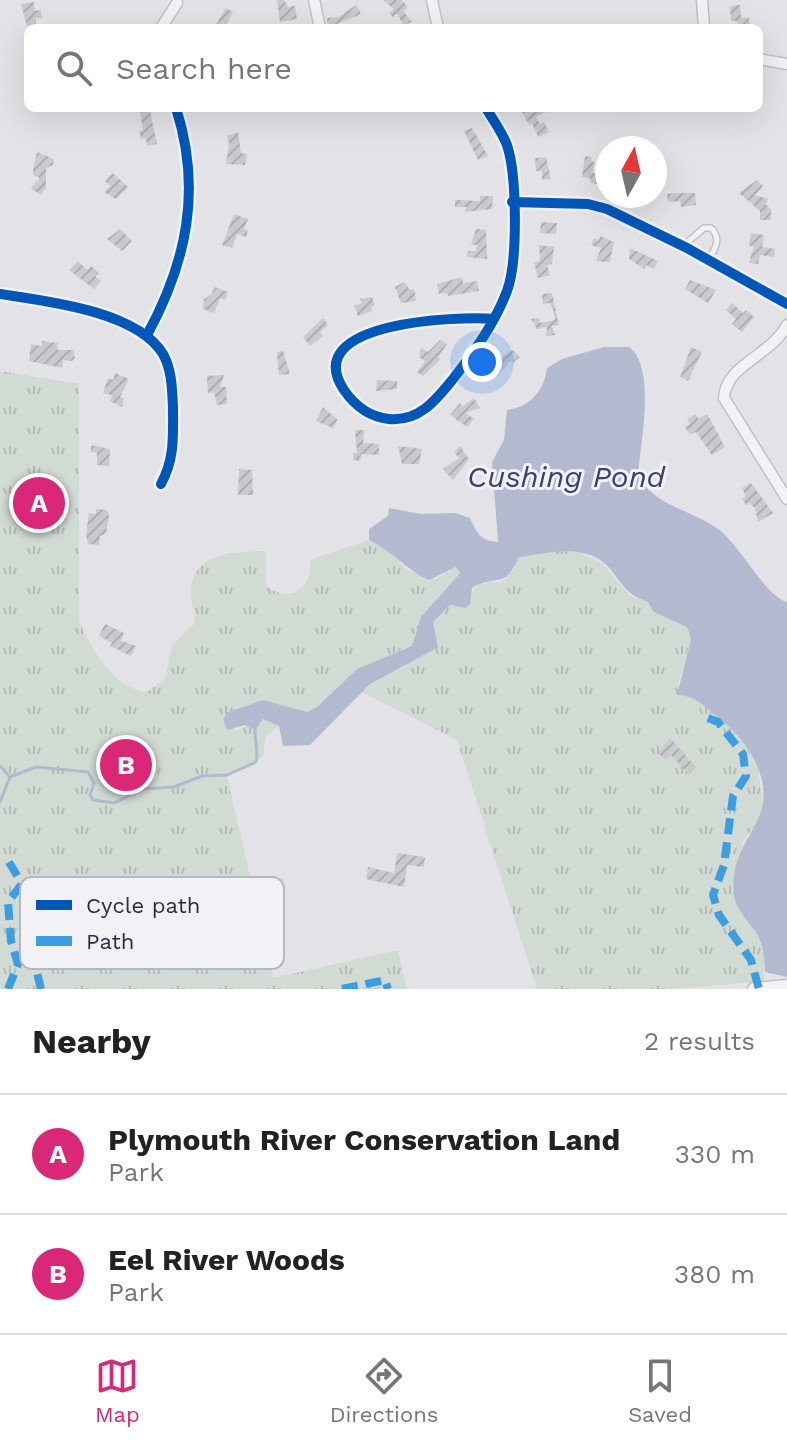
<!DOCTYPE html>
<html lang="en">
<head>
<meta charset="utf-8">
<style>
	:root { --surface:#fff; --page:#f6f6f6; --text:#222; --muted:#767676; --line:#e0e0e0; --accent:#db2777 }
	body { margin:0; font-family:"Work Sans",sans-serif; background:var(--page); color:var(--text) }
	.compass { position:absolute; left:595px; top:136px; width:72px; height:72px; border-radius:50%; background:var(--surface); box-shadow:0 8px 32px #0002; rotate:8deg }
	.you { position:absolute; left:482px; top:362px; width:28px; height:28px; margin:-20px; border:6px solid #fff; border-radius:50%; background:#1a73e8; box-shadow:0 0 0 12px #1a73e833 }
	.badge { display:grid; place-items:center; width:52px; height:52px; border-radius:50%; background:var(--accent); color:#fff; font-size:26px; font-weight:700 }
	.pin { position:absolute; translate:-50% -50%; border:4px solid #fff; box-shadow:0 2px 8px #0006 }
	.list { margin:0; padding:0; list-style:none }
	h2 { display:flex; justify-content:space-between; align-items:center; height:104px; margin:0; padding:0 32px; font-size:34px }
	h2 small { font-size:26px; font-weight:400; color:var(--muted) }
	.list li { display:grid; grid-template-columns:52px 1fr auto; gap:24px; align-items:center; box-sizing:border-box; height:120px; padding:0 32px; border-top:2px solid var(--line) }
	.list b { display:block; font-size:30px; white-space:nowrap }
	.list p { margin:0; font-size:26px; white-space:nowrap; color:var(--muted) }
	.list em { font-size:26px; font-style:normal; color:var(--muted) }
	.icon { flex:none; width:44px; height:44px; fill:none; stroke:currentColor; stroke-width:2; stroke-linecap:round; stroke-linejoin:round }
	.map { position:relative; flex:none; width:787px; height:989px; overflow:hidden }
	.search { position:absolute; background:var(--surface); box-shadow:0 8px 32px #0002; left:24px; right:24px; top:24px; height:88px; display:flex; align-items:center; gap:20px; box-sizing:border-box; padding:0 28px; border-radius:12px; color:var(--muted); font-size:30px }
	.sheet { height:344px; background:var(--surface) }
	nav { display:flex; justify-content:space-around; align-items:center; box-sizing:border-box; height:112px; border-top:2px solid var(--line); background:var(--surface); font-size:22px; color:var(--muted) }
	nav a { display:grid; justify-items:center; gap:4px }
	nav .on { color:var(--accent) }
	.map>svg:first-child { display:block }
	.grass { fill:url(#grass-tufts) }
	.water { fill:#b3bad0 }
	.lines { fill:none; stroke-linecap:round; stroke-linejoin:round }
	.stream { stroke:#b3bad0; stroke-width:3 }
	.building { fill:url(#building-hatch) }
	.service-casing { stroke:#c1c1c5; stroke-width:8 }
	.minor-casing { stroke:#c1c1c5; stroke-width:13 }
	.tertiary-casing { stroke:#c1c1c5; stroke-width:15 }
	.service { stroke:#f2f2f4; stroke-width:5 }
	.minor { stroke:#f2f2f4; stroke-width:10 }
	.tertiary { stroke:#f2f2f4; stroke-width:12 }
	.quiet { stroke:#3d9de3; stroke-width:8; stroke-dasharray:16 8; stroke-linecap:butt }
	.cycleway-casing { stroke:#f1f1f6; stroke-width:15 }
	.cycleway { stroke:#0057b8; stroke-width:10 }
	.labels { text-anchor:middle; stroke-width:6; stroke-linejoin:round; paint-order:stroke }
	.water-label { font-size:30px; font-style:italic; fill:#374271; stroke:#f1f1f6 }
	.key { fill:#f1f1f6; stroke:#b5b6bf; stroke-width:2 }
	.key-label { font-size:22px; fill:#2a2d3f }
</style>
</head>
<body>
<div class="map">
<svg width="787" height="989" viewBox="0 0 787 989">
	<defs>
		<pattern id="grass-tufts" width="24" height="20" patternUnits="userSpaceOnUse" patternTransform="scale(2)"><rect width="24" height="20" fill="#d1dad3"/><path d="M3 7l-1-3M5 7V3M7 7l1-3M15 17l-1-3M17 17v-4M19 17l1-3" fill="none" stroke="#b4bbb6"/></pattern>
		<pattern id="building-hatch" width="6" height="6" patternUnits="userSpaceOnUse" patternTransform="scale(2)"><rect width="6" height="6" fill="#c9c9ce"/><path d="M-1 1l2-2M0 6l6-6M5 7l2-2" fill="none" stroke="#adadb2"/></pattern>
	</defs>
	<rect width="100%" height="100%" fill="#e3e3e7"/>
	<!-- grass -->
	<g class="grass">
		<path d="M0,371L79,384V622C93,650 113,689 147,692L165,679L172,645L194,624C197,612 190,604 191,593C191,551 237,552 266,551V585C288,605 314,588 310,560L369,540L386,549L407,570L436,579L457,567L460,573L437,598L417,631L412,646L357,669L317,707L307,712L263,700L228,712L235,731L262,719L279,726L266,736L263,757L227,776L273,978L398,950L407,989H0Z"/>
		<path d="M561,549L577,551L602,563L630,596L648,602L687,627L691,639L678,684L728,726L745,744L758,768L763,805L758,821L742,843L739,911L759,938L764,955V981L675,989H537L457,740L362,692C387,670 433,664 433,622L450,605L464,608C474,587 477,581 501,582L513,571L518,557Z"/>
	</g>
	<!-- water -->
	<path class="water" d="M604,347H629C656,366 641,442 638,473C649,506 699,511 723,533C742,550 766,596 787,602V977L765,972C764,960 764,947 758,936C750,922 735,911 734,894C731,860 745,846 758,819C775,785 750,743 723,722C708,710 697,695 677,695L691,639L687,627L654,612L648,602C628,595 624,587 612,571C588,541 550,553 519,557C504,591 497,573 472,588L470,604L465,608L450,605L433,622L438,647L369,685L310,745L283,746L279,726L263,719L255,730L245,725L227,730L223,719L228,712L263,700L307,712L317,707L357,669L412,646L421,617L460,573L456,567L429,580C406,570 392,551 369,540V529L388,516L389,508L421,514L455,513L470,518C477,534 481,541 498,542L492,462L504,440L507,410C531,407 544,390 547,368L562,359Z"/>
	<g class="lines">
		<!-- stream -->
		<g class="stream">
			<path d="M0,766L10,777L36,767L88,772L94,783L90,795L93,800L114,803L143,789L174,787L202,776L227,775L256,762C259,750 254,739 255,726"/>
			<polyline points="0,802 10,777"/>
		</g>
	</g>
	<!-- building -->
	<g class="building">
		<polygon points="277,0 284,0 288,7 295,6 297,19 280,22"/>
		<polygon points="383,0 402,0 408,7 403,11 412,22 403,25 397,13 393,17 389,13 394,9"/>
		<polygon points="34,2 35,11 41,10 42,18 36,18 36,24 27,26 21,4"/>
		<polygon points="356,5 361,14 328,28 327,18 339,17"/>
		<polygon points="740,5 741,18 749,18 750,25 745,28 738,28 737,21 731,21 730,6"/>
		<polygon points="226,8 233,12 227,24 230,28 214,28"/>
		<polygon points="530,108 544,108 546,112 536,117 540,124 544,122 549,132 538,137 532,124 529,125 522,112"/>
		<polygon points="150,111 157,144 147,146 146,138 141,139 139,131 143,130 140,112"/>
		<polygon points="472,128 488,156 478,160 464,131"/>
		<polygon points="238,132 241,153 247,154 245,165 226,164 229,143 227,136"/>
		<polygon points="37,152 54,159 53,165 46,168 46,187 41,195 31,189 36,181 38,183 39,177 34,176 33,170"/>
		<polygon points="585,156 592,157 591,161 594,162 593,173 606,175 604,185 590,183 590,178 582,177"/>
		<polygon points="546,157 551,179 542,180 542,171 536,171 535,158"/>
		<polygon points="113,173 128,187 116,199 104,192 110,186 105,181"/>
		<polygon points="757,180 763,186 755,195 769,199 765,204 771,209 771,220 760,220 760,211 739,193"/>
		<polygon points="673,193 695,193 696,205 681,207 680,201 668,202 667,194"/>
		<polygon points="480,196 493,196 492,209 465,212 466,207 455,207 455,200 480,201"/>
		<polygon points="234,214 248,219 244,229 248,230 246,237 237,234 232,248 222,245"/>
		<polygon points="541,222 557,223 556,234 540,233"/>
		<polygon points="120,229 132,241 122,251 107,239"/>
		<polygon points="476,229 486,230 487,259 467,257 468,251 476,251 477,245 471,245"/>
		<polygon points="751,233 764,235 762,247 775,249 774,257 760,255 758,264 749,263 754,246 749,246"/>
		<polygon points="600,236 614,242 610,262 596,261 601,248 591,245 594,238 599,240"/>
		<polygon points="539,245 554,247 552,264 547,265 550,275 538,278 534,263 540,261"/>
		<polygon points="630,248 658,261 654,269 646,265 644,269 629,259"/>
		<polygon points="78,261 87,270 91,266 99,273 95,276 101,281 94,289 69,270"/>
		<polygon points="462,277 463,283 477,281 479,291 448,296 447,293 439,294 437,284"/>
		<polygon points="690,280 716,290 708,303 685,289"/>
		<polygon points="404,282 410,290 414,289 416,301 401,303 395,287"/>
		<polygon points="215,287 228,292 225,300 220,298 214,313 203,309 204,299 211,295"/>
		<polygon points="552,293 559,325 552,326 555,335 546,336 547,327 537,329 531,319 539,318 540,323 555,320 553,309 550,303 543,304 542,294"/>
		<polygon points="372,297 375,305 371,307 372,311 358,316 354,306 362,303 360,299"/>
		<polygon points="732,303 743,313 746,310 754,317 742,332 732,324 736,319 726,310"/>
		<polygon points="323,318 328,325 320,332 323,336 310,346 303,337"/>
		<polygon points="440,340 447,344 438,357 441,359 423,376 417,372 425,361 419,357 420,351 422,348 428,352"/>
		<polygon points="42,341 58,343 57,350 73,350 75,358 72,361 63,360 62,368 29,361 31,344 42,346"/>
		<polygon points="691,347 702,352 688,381 680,377"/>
		<polygon points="513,350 520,357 513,363 510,361 497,377 492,371 496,367 493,363"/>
		<polygon points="283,351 290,374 279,375 277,352"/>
		<polygon points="115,373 129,379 120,397 124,398 122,407 110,401 112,395 103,393 108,378 113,380"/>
		<polygon points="224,375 220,387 226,387 227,404 217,405 214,392 208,393 207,376"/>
		<polygon points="377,380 397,381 397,389 376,391"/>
		<polygon points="474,398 480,408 466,413 474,419 467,427 450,415 460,403 463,406"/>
		<polygon points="323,407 338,420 333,428 316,421"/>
		<polygon points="695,414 699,419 707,414 725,447 712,455 696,432 690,435 685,427 690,424 687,420"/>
		<polygon points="355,430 364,430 363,443 379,444 379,455 361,454 360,461 353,460 353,453 357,453"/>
		<polygon points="91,445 110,449 109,466 97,465 97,453 91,452"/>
		<polygon points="398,446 422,449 419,464 402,464"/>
		<polygon points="460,446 469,459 453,480 443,469 459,458 454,452"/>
		<polygon points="239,469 252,470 253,495 238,495"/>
		<polygon points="751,483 773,513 758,522 755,508 749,503 746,505 742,499 746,496 742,488"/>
		<polygon points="96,509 107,510 109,516 106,533 100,536 99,545 88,544 86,535 89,513 96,514"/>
		<polygon points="105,624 124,633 121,641 136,646 131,656 110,646 112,643 99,636"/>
		<polygon points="670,738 696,767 689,774 671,755 665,760 658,753"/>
		<polygon points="397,853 425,857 424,867 407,865 404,887 366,879 368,867 394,873"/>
	</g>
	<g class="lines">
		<!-- service casing -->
		<g class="service-casing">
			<path id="service" d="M684,245L704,228H711C722,239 715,248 709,260"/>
		</g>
		<!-- minor casing -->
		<g class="minor-casing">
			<g id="minor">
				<polyline points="314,0 320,28"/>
				<polyline points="432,0 438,28"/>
				<polyline points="702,0 704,28"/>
				<polyline points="161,28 177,3"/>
				<polyline points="759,59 787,64"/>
				<path d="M486,108C493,120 502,132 507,145C517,175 518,262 507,291C495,323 474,352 453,379C436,400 419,422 389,419C370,417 355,406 344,390C298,321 459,316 494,319"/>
				<polyline points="512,202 588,204 607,209 687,248 787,304"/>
				<path d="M0,294C46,301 137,311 163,354C172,370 172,389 173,407C173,436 175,458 161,484"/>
				<path d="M787,325C771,356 726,364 724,398L787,499"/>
				<path d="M147,335C187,262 202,189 176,108"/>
			</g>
		</g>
		<!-- tertiary casing -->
		<g class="tertiary-casing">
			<polyline id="tertiary" points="754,989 787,986"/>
		</g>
		<!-- service -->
		<use href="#service" class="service"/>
		<!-- minor -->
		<use href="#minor" class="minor"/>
		<!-- tertiary -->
		<use href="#tertiary" class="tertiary"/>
		<!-- quiet -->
		<g class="quiet">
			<polyline points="708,718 718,722 743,754 746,776 733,796 724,865 713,895 719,915 751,960 759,989"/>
			<polyline points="9,862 22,884"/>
			<path d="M8,989L18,964L11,941L8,902L22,884L30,887C35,905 28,916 25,934L39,948L35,965L41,989"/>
			<polyline points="342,989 385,980 388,989"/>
		</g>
		<!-- cycleway casing -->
		<g class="cycleway-casing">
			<g id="cycleway">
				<path d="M486,108C493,120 502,132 507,145C517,175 518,262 507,291C495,323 474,352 453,379C436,400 419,422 389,419C370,417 355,406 344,390C298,321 459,316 494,319"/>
				<polyline points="512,202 588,204 607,209 687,248 787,304"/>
				<path d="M0,294C46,301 137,311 163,354C172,370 172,389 173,407C173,436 175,458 161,484"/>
				<path d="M147,335C187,262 202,189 176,108"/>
			</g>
		</g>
		<!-- cycleway -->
		<use href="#cycleway" class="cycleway"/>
	</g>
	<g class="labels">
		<!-- water labels -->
		<g class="water-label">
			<text x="566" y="487">Cushing Pond</text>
		</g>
	</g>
	<!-- legend -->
	<rect x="20" y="877" width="264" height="92" rx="12" class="key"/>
	<rect x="36" y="900" width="36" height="10" fill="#0057b8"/>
	<rect x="36" y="936" width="36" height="10" fill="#3d9de3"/>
	<g class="key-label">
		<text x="86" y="913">Cycle path</text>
		<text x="86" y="949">Path</text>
	</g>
</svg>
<svg class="compass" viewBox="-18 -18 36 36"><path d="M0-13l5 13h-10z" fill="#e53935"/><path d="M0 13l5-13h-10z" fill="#767676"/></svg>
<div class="you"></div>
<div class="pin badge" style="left:39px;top:503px">A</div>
<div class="pin badge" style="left:126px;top:765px">B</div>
<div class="search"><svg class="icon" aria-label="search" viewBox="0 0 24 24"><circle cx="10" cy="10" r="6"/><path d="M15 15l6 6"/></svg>Search here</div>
</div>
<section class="sheet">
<h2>Nearby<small>2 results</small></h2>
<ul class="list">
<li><span class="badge">A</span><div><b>Plymouth River Conservation Land</b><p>Park</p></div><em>330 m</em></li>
<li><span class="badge">B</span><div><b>Eel River Woods</b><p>Park</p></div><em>380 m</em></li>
</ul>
</section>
<nav>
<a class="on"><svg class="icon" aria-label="map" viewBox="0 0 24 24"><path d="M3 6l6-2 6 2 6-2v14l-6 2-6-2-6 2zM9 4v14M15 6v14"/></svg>Map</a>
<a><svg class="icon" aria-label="directions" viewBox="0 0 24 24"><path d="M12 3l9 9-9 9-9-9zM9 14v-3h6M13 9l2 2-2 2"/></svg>Directions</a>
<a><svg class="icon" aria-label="saved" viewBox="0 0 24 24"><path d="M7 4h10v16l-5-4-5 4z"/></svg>Saved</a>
</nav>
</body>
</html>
